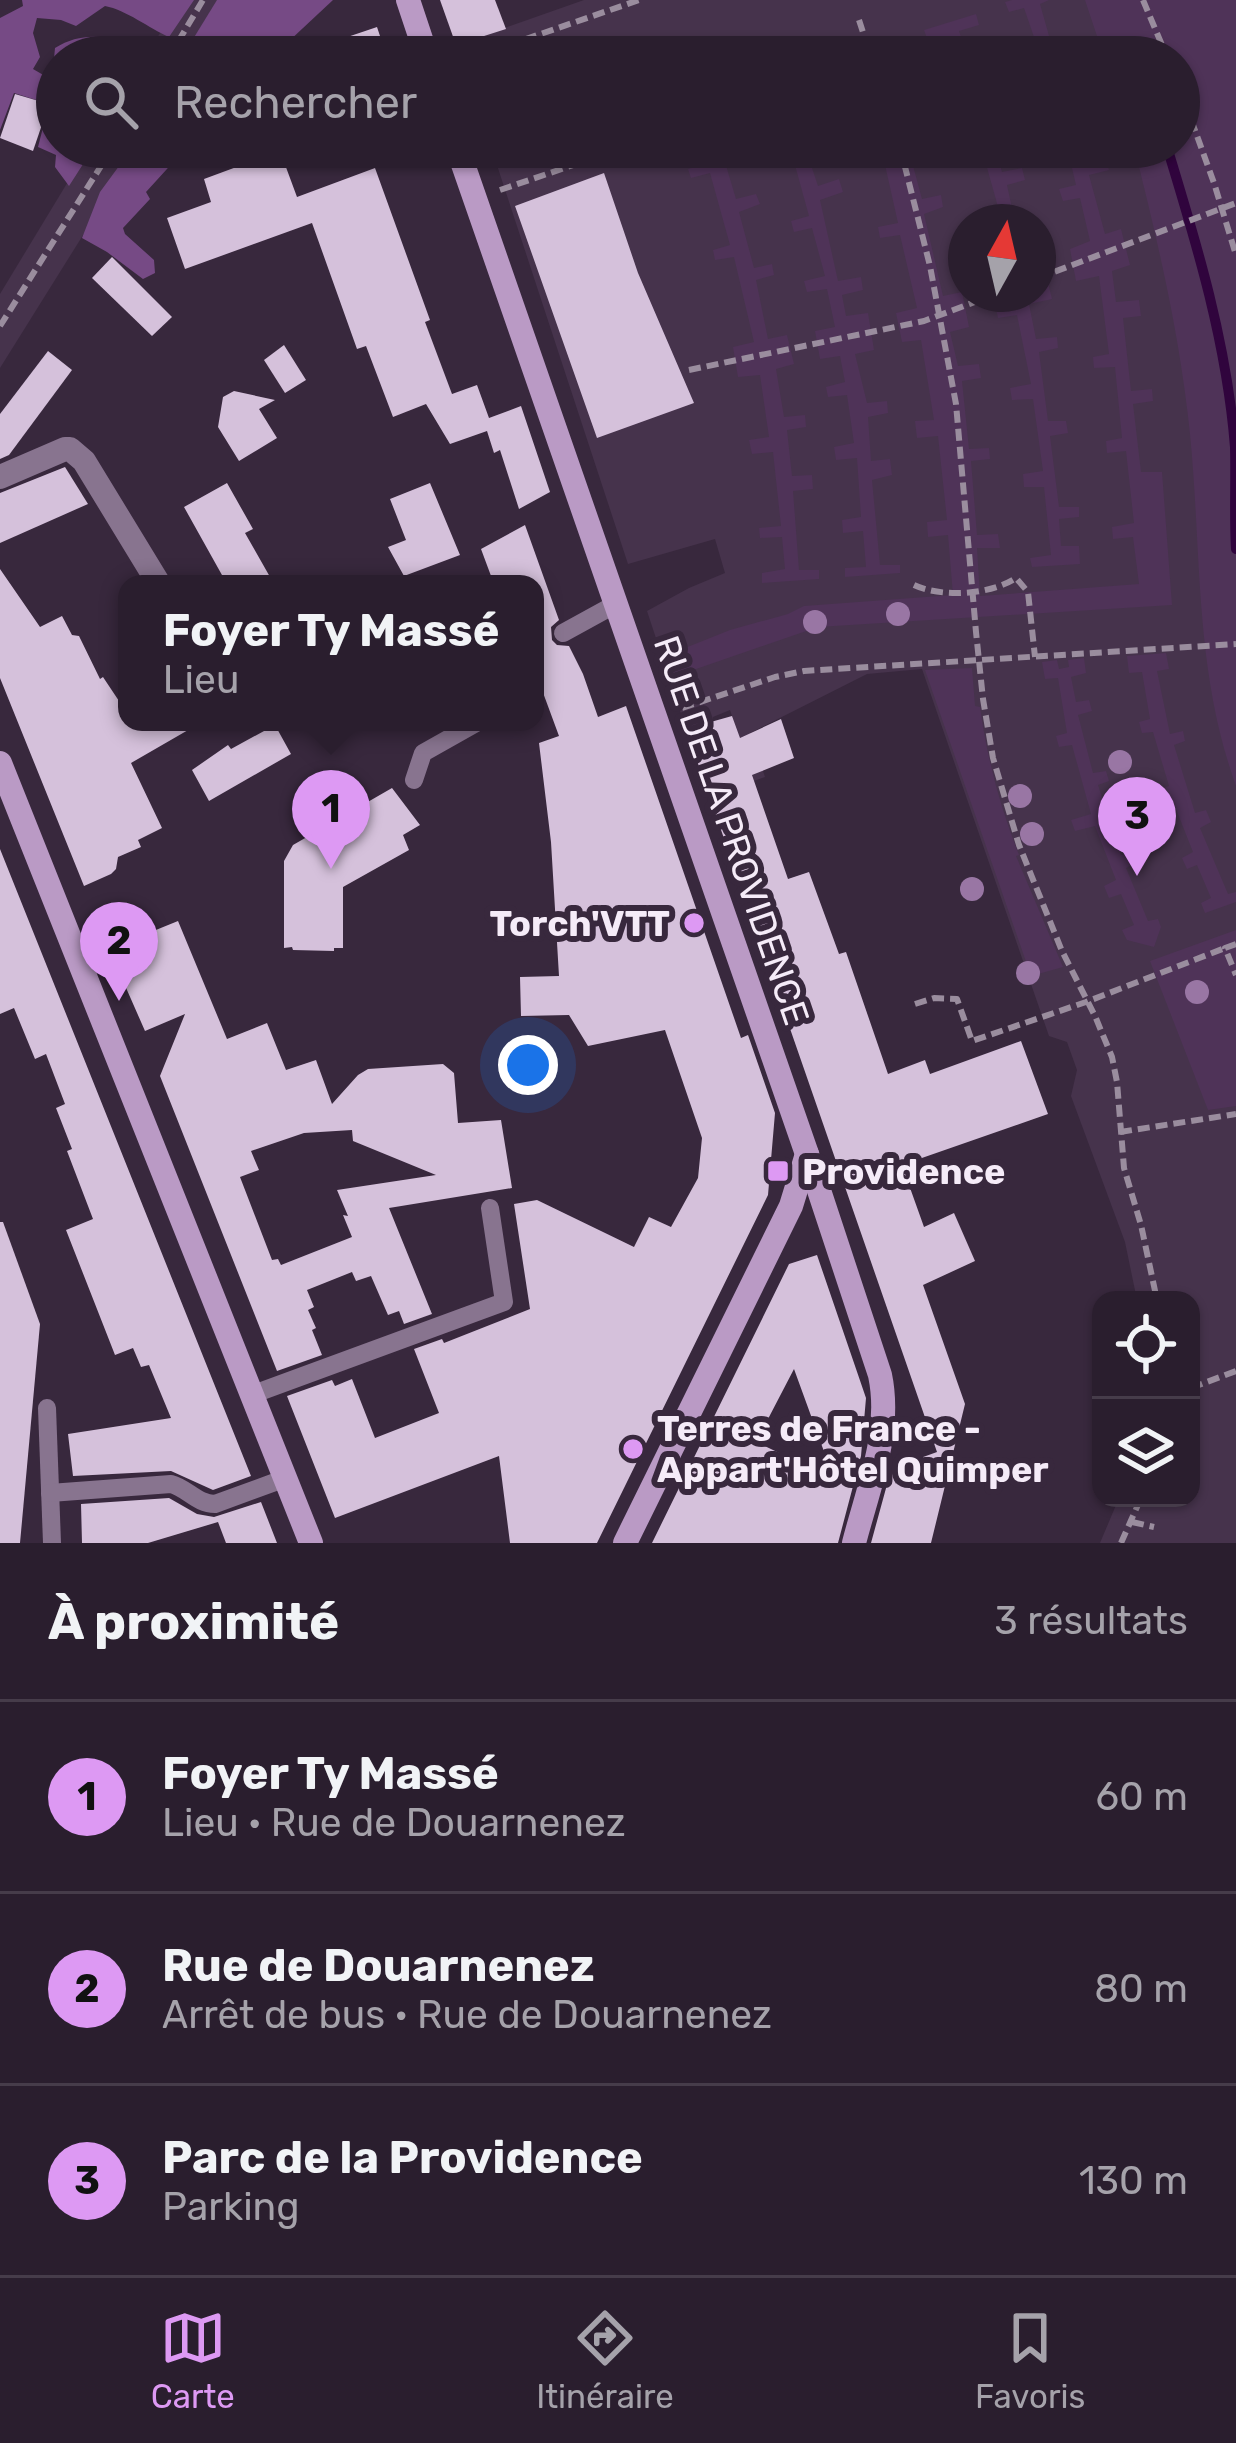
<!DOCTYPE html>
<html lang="fr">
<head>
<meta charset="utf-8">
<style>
	:root { --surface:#2a1e2e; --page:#322736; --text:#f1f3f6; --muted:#a5a2aa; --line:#463c4a; --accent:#dd99f3 }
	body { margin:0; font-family:Rubik,sans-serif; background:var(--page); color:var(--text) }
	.controls { position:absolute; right:36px; bottom:36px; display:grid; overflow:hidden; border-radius:24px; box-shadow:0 3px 9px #0004 }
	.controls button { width:108px; height:108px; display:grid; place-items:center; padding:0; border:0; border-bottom:3px solid var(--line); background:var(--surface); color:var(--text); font:60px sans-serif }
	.compass { position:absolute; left:948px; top:204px; width:108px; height:108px; border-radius:50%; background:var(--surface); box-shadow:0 3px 9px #0004; rotate:8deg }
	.you { position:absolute; left:528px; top:1065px; width:42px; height:42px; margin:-30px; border:9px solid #fff; border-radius:50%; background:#1a73e8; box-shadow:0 0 0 18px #1a73e833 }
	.badge { display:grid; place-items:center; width:78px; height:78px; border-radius:50%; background:var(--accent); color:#111; font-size:39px; font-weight:700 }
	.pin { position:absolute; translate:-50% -99px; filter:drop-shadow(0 3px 6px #0008) }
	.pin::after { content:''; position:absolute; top:63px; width:42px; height:36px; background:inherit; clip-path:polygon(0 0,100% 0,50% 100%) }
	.popup { position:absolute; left:118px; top:575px; width:426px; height:156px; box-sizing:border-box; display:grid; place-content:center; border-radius:24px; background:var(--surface); filter:drop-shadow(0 3px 9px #0005); font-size:39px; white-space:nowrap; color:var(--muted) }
	.popup b { font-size:45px; color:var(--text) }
	.popup::after { content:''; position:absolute; left:50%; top:100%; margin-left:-24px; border:24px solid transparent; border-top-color:var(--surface) }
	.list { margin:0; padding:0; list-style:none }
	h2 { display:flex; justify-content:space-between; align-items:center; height:156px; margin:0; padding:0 48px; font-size:51px }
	h2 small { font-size:39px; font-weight:400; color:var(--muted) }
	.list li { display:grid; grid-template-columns:78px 1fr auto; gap:36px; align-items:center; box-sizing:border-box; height:192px; padding:0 48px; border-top:3px solid var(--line) }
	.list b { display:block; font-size:45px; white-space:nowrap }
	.list p { margin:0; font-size:39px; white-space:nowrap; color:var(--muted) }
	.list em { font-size:39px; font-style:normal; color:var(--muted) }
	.icon { flex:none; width:66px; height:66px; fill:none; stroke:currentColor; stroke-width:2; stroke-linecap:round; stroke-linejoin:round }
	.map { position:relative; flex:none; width:1236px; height:1543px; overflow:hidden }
	.search { position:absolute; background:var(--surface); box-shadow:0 3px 9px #0004; left:36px; right:36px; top:36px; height:132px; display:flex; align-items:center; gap:30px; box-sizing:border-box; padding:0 42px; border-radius:66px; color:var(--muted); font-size:45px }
	.sheet { height:732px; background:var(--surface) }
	nav { display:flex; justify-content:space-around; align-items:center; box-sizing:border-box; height:168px; border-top:3px solid var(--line); background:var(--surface); font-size:33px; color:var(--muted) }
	nav a { display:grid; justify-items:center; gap:6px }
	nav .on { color:var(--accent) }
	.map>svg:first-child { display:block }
	.built { fill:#46334c; fill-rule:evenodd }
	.green { fill:#4f3358 }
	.forest { fill:#764a85 }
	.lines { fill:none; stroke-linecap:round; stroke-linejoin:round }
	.stream { stroke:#30043d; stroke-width:10 }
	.building { fill:#d5c1db; fill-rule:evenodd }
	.path { stroke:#9a8d9e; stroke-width:6; stroke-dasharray:12 6; stroke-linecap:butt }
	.lane { stroke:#88748f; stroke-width:18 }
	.street { stroke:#88748f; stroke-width:24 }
	.secondary { stroke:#ba9ac5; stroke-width:24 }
	.tree { fill:#9976a4 }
	.poi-dot { fill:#dd99f3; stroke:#38283d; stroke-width:4.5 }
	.labels { text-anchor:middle; stroke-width:12; stroke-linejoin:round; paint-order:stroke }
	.street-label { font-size:36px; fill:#f5ebf8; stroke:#38283d }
	.poi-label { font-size:36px; font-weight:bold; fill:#f5ebf8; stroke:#38283d; text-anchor:start }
</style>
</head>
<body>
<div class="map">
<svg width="1236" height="1543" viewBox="0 0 1236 1543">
	<rect width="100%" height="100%" fill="#38283d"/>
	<!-- built -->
	<g class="built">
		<polygon points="181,0 232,0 199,57 145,57"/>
		<path d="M584,0H1236V1543H1100L1119,1498H1191V1300H1137L1125,1242L1071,1096L1077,1070L1067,1042L1049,1036L922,669L867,674L750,733L765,777L754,781L730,710L713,717V721L686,729L647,611L689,588L725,573L715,539L628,564L491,147H1179V57H460L456,45ZM966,222H1038V294H966Z"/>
		<polygon points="89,147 138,147 0,368 0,294"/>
	</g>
	<!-- green -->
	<g class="green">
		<polygon points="1012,0 1049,0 1040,4 1055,57 1041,57 1039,54 1023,57 1020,46 1035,40 1024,8 1009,12 1005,2"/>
		<path d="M1085,0H1236V786C1194,669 1202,556 1190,434C1180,336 1158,242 1134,147H1179V57H1104Z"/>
		<polygon points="976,14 979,25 959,31 968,57 955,57 947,36 928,41 924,30"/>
		<polygon points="702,147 735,147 722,152 736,199 756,194 760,204 739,212 754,268 772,264 774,275 756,280 768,339 787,335 794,364 776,369 784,417 805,415 806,427 787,430 792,476 812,475 813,489 793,491 799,570 819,570 819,579 762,583 762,573 785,569 782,537 760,538 759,528 781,526 773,452 752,454 749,440 769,437 760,375 738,377 733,347 754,342 734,257 715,260 713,250 730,245 710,173 691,178 688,169 707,163"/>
		<polygon points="790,147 805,147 818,186 839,179 843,192 820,200 838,281 861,277 863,290 842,295 846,316 868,313 874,350 855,354 867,403 887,401 888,413 868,417 871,461 890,459 892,475 872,480 880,565 900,565 900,573 845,577 845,568 866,567 863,531 843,533 842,520 861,517 857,458 836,460 834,447 854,443 847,395 828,397 826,387 845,382 840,356 820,359 815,331 835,327 827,289 807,292 804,281 825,276 812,228 794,232 791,221 809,216"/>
		<polygon points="881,147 908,147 922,199 941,195 943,207 924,214 943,296 962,292 969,327 950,332 958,366 979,364 981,378 962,381 969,449 989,448 990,459 971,461 977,535 998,534 1000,548 977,548 980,596 1139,584 1133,537 1113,539 1112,527 1134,523 1126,451 1107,453 1106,441 1122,438 1115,367 1094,368 1093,357 1109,354 1099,276 1076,281 1070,249 1090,241 1080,198 1063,201 1059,189 1076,185 1067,147 1081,147 1085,160 1105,156 1109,170 1089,175 1105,234 1121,229 1130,265 1112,271 1116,302 1139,300 1141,316 1123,318 1131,391 1152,389 1153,401 1133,404 1141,472 1162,472 1172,605 818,627 673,677 665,656 730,630 788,614 804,606 953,595 948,535 928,537 927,522 947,520 938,436 917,438 915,421 934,420 921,340 902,342 896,313 917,308 900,235 880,238 878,227 898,223"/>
		<polygon points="995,147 1002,172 1022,168 1025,180 1007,185 1015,222 981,222 980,219 1000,214 984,157 967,160 965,148"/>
		<polygon points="1043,262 1052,299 1029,304 1036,339 1057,337 1058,348 1039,352 1048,421 1066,421 1068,433 1050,436 1059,507 1079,507 1079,517 1059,519 1061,546 1079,546 1080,564 1032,567 1030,558 1051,555 1044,487 1024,487 1023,474 1043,471 1033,399 1012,400 1010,388 1031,384 1017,315 998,318 993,294 1038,294 1038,264"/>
		<polygon points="1166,653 1169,669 1157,671 1170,734 1183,731 1185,741 1174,745 1195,813 1206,810 1211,822 1200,828 1228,894 1236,892 1236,902 1205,913 1201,903 1211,898 1197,865 1187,869 1182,858 1193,852 1172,799 1161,803 1157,790 1169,786 1153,732 1142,733 1139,722 1150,719 1142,672 1129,673 1127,656"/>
		<polygon points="1084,658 1086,673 1071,677 1076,702 1089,700 1092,711 1078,715 1093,773 1106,771 1109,781 1098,785 1121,855 1134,852 1139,861 1126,868 1148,921 1158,919 1161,927 1154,947 1127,940 1122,930 1134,925 1121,894 1109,898 1104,886 1116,880 1095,826 1075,831 1071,820 1091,814 1072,745 1059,747 1056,736 1067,733 1058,678 1045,679 1042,662 1057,660 1059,669 1069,667 1068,660"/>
		<path d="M972,668L975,706L980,707C987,758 1000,807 1019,855L1016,856L1063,967L1031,976L925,670Z"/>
		<polygon points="1236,930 1236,1106 1208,1110 1150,961"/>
	</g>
	<!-- forest -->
	<g class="forest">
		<path d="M22,0H194L169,37C149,28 126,10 105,6L76,26L61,20L37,18L33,33L40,57L33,69L52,80L55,48C73,37 89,35 110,38L117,57H57V147H94L69,186L55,167L56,155L38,147L49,104L14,93L0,130V18L23,6Z"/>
		<polygon points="217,0 333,0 272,57 182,57"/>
		<polygon points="133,147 187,147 146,192 150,199 123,228 125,234 154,260 155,273 143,279 107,252 82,238 100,192"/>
	</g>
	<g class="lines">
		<!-- stream -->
		<path class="stream" d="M1167,147C1197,245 1227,344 1235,447C1236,481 1234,515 1236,549"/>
	</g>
	<!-- building -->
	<g class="building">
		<polygon points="440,0 495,0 506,29 456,45"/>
		<polygon points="377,27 387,57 304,57 303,52"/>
		<polygon points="15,94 49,104 33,151 0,138"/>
		<polygon points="280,151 297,197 375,168 430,320 425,322 452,394 477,385 489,418 521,406 550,492 519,509 500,450 494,453 487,431 450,444 426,404 393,417 366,346 357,349 312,223 185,269 167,218 211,202 204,179"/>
		<polygon points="604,173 638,273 694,403 597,438 515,206"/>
		<polygon points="112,257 172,317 152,336 92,278"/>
		<polygon points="284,345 306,380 285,393 264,360"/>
		<polygon points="48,351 72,370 9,455 0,459 0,414"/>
		<polygon points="234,391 275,400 259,409 277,438 239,461 218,427 223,397"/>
		<polygon points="65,467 88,504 0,543 0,493"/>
		<polygon points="227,483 253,529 245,533 274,584 227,584 184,507"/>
		<polygon points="430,483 460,555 404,576 388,547 406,540 390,499"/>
		<polygon points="525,525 559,620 551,627 552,640 557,645 569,646 583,674 598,717 626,706 741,1038 748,1035 775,1113 768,1195 597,1543 510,1543 499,1456 335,1518 287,1396 332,1380 335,1386 352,1379 375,1438 439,1413 414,1349 442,1339 444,1343 530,1309 514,1204 537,1200 634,1247 649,1217 671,1227 698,1178 702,1138 665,1030 588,1046 569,1015 521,1016 520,977 559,976 551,842 539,743 559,736 535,671 535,584 494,584 481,549"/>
		<polygon points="0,569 40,627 62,616 72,635 79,636 100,679 103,677 127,713 127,722 202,722 131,763 162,828 138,840 141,847 118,857 116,869 111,874 84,886 0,678"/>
		<polygon points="732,716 740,738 781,719 794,758 752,775 788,879 809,872 839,954 846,952 888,1074 925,1060 930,1074 1021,1041 1048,1114 919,1159 921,1165 904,1171 924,1227 954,1213 975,1261 923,1285 965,1404 931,1543 871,1543 891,1470 896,1484 901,1465 937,1452 686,729"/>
		<polygon points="275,725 291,754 209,801 192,770 228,745 231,749"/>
		<polygon points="392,788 420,825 403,835 409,850 343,887 343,948 334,948 334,951 293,950 292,947 284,948 284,861 293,845"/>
		<polygon points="0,849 251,1476 213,1490 171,1471 73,1476 68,1434 171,1418 149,1365 141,1367 133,1348 115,1355 66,1230 93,1219 67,1151 72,1149 56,1108 65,1104 46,1054 35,1059 14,1008 0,1014"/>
		<path d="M178,921L227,1039L267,1023L286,1070L316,1060L332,1104L358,1075L368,1069L443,1064L454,1073L458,1123L501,1120L512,1188L389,1208L432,1314L404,1324L399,1311L388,1315L371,1276L356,1281L352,1272L307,1290L314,1307L308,1310L316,1328L312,1330L322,1355L277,1371L160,1076L185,1014L145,1031L109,949ZM352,1130L353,1141L436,1175L337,1190L348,1216L343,1215L352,1237L281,1265L278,1259L272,1260L240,1177L259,1170L251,1151L304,1133Z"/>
		<polygon points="0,1222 3,1222 40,1324 20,1543 0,1543"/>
		<path d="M817,1255L866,1398L861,1456L838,1543H652L789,1264ZM794,1369L834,1479L756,1442Z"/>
		<polygon points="169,1498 197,1514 214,1517 261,1502 277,1543 226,1543 218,1522 148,1543 82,1543 81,1504"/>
	</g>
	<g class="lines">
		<!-- path -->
		<g class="path">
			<polyline points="1143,0 1167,57"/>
			<polyline points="859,20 871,57"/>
			<polyline points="169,57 203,0"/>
			<polyline points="474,57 639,0"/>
			<polyline points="1179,86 1214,183 1236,255"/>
			<polyline points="900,147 930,266 956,404 976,632 983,699 993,758 1019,845 1062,951 1095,1016 1112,1057 1117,1082 1124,1168 1141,1225 1157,1300"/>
			<polyline points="500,190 591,159 611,147"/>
			<polyline points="1038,278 1236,203"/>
			<polyline points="0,326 113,147"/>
			<polyline points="689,370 924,321 996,294"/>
			<path d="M914,585C942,598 990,595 1016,578L1028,592L1035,657"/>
			<polyline points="682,708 775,677 804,671 1236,644"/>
			<polyline points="1236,944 1225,948 1236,975"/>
			<polyline points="915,1004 934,998 957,999 972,1041 1086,1002 1225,948"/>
			<polyline points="1120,1132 1236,1114"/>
			<polyline points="1191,1388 1236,1371"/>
			<polyline points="1132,1522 1154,1527"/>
			<polyline points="1121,1543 1141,1498"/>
		</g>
		<!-- lane -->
		<g class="lane">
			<polyline points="563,633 614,605"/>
			<polyline points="414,780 423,753 478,722"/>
			<polyline points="251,1395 504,1302 490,1208"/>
			<polyline points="47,1408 52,1543"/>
			<path d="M50,1493L171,1484C187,1488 197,1504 215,1504L286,1478"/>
		</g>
		<!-- street -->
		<polyline class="street" points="0,477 65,449 70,449 84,461 159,584"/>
		<!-- secondary -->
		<g class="secondary">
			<polyline points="408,0 427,57"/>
			<path d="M457,147L807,1154L880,1375C892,1432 868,1488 854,1543"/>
			<polyline points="0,763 311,1543"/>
			<polyline points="625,1543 791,1206 807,1154"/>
		</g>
	</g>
	<!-- trees -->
	<g class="tree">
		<circle cx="898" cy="614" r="12"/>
		<circle cx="815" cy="622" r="12"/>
		<circle cx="1120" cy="762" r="12"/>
		<circle cx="1020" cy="796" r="12"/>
		<circle cx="1032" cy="834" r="12"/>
		<circle cx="972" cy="889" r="12"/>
		<circle cx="1028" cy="973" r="12"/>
		<circle cx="1197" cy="992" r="12"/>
	</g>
	<!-- markers -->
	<g class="poi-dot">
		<circle cx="694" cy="923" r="12"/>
		<rect x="766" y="1159" width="24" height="24" rx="6"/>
		<circle cx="633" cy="1449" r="12"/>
	</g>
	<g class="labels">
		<!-- street labels -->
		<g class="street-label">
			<text transform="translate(732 830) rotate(71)" y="13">RUE DE LA PROVIDENCE</text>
		</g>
		<!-- poi labels -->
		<g class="poi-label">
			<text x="670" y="936" text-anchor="end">Torch'VTT</text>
			<text x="802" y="1184">Providence</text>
			<text x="657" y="1441">Terres de France -<tspan x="657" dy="41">Appart'Hôtel Quimper</tspan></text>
		</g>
	</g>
</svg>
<div class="controls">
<button><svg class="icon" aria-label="locate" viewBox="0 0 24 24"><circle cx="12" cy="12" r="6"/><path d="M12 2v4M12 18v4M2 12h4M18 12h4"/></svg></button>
<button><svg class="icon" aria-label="layers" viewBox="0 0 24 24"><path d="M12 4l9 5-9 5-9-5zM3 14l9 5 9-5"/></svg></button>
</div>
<svg class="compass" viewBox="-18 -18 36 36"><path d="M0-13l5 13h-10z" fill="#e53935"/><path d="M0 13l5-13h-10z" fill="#a5a2aa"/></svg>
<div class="you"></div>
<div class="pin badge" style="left:331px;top:869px">1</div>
<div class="popup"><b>Foyer Ty Massé</b>Lieu</div>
<div class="pin badge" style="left:119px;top:1001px">2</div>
<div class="pin badge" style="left:1137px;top:876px">3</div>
<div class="search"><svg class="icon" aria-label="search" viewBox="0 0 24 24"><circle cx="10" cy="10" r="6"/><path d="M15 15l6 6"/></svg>Rechercher</div>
</div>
<section class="sheet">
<h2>À proximité<small>3 résultats</small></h2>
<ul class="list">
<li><span class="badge">1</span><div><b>Foyer Ty Massé</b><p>Lieu · Rue de Douarnenez</p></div><em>60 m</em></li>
<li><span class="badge">2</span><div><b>Rue de Douarnenez</b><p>Arrêt de bus · Rue de Douarnenez</p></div><em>80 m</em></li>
<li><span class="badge">3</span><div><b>Parc de la Providence</b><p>Parking</p></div><em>130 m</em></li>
</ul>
</section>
<nav>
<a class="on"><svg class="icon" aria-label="map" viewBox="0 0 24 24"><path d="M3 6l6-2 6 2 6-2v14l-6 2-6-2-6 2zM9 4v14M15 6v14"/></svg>Carte</a>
<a><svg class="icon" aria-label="directions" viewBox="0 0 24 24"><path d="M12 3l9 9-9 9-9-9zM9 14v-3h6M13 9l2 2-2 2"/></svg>Itinéraire</a>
<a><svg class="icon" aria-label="saved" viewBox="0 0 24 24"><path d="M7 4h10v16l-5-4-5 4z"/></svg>Favoris</a>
</nav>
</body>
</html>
